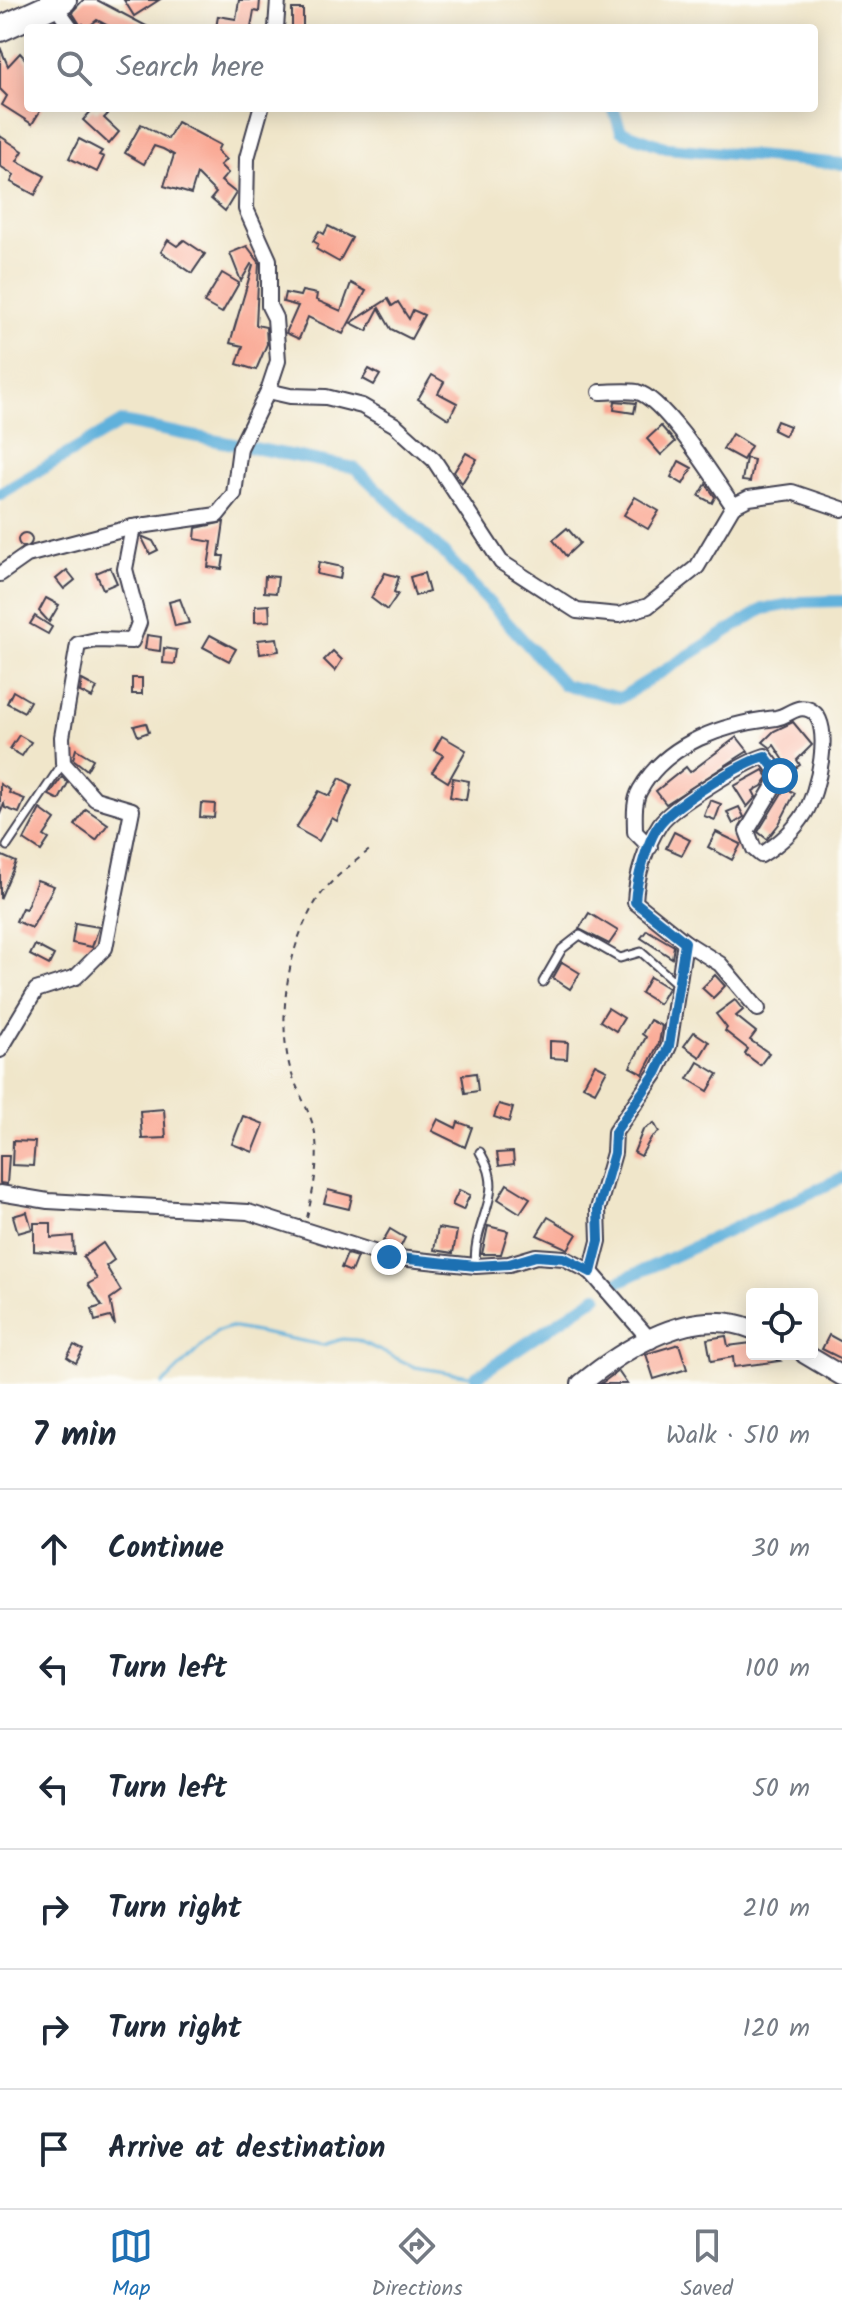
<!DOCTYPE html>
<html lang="en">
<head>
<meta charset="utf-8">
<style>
	:root { --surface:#fff; --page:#f6f6f7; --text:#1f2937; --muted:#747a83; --line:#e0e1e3; --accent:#1f6fb2 }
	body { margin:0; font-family:Kalam,sans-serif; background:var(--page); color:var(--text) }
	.controls { position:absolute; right:24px; bottom:24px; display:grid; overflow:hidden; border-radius:8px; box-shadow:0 4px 20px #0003 }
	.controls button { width:72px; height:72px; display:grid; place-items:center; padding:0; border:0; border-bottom:2px solid var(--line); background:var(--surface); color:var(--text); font:40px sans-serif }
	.stop { position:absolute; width:24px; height:24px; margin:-18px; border:6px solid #1f6fb2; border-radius:50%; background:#fff }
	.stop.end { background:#1f6fb2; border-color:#fff; box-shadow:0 2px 8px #0008 }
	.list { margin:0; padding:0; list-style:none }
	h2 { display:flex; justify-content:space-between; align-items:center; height:104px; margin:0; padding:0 32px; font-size:34px }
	h2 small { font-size:26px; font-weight:400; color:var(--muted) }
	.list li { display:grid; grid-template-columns:52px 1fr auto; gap:24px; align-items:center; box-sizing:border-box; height:120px; padding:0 32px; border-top:2px solid var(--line) }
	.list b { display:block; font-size:30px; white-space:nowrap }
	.list em { font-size:26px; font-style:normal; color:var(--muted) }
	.icon { flex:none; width:44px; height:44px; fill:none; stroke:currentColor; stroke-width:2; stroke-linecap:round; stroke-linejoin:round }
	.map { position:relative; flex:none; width:842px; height:1384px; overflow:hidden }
	.search { position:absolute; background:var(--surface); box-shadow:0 4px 20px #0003; left:24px; right:24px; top:24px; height:88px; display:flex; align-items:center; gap:20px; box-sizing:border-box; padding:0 28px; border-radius:8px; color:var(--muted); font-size:30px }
	.sheet { height:824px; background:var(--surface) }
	nav { display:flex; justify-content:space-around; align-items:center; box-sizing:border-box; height:112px; border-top:2px solid var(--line); background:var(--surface); font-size:22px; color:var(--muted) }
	nav a { display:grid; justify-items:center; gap:4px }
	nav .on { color:var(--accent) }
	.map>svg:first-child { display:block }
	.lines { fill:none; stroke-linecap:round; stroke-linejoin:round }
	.stream { stroke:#60b1db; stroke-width:3 }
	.canal { stroke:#60b1db; stroke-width:12 }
	.building { fill:#faa793 }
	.lane-casing { stroke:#413f50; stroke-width:11 }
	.street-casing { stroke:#413f50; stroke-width:18 }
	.secondary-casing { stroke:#413f50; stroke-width:22 }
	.highway-casing { stroke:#413f50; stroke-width:28 }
	.path { stroke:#413f50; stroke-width:2; stroke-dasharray:6 6; stroke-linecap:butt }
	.lane { stroke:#fff; stroke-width:7 }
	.street { stroke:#fff; stroke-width:14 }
	.secondary { stroke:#fff; stroke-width:18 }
	.highway { stroke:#fff; stroke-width:24 }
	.route { stroke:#1f6fb2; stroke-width:10 }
</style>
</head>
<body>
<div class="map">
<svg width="842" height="1384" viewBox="0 0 842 1384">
	<rect width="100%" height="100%" fill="#fdfcf7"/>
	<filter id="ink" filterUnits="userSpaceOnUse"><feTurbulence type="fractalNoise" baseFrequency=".0125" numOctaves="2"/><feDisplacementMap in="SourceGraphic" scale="16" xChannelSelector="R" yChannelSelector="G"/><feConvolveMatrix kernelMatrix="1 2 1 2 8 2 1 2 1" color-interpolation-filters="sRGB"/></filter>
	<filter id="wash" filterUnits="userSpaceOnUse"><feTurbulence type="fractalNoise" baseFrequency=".006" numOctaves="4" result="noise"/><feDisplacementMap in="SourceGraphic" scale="32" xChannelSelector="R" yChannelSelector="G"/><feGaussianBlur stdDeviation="1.8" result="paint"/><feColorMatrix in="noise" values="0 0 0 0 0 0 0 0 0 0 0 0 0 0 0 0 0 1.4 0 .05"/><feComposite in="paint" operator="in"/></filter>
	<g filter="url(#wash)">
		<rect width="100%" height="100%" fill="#f0e6ca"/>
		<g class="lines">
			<!-- stream -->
			<polyline class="stream" points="163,1384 216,1332 230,1327 323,1345 342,1339 357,1340 415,1367 476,1377 474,1384"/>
			<!-- canal -->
			<g class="canal">
				<polyline points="613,108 621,131 667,148 842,164"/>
				<polyline points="0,494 122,422 355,468 445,554 564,685 620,698 763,609 803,602 842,601"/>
				<polyline points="616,1283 842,1178"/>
				<polyline points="476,1377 597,1296"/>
			</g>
		</g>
		<g id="blocks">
			<!-- building -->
			<g class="building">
				<polygon points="83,0 97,0 150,28 112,28 97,20 87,28 83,24 81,26 72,12"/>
				<polygon points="124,0 159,0 134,16"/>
				<polygon points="239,0 260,0 259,12 254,11 251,28 216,28 218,16 236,19"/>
				<rect x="292" y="9" width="11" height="19"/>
				<polygon points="0,47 8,66 20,53 28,62 28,108 42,108 32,124 2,105 7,96 0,89"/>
				<polygon points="101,108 108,114 104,118 119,132 109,144 83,120 93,109 96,112"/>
				<polygon points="177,122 220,145 217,151 226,160 220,165 228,173 221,181 236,193 225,211 211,199 216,193 197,174 191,194 164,186 174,155 163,149 154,146 144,164 125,153 141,124 168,139"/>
				<polygon points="0,136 23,151 17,161 45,176 35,195 11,182 14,175 0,166"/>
				<polygon points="79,139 102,151 99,155 104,157 97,172 69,158"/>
				<polygon points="328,226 352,238 339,262 316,249 318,244 313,241 319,231 324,234"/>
				<polygon points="168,240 177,246 184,240 205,254 192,273 161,252"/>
				<polygon points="247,246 259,262 256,325 266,327 267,344 256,370 237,364 243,346 230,343 253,265 251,264 241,281 230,253"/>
				<polygon points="222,273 239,283 222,313 204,303"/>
				<polygon points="351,283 366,291 343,334 308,317 299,339 286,333 298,306 283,302 285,293 300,296 302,291 317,294 316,300 341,311"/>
				<polygon points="388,299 392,306 398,302 409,319 413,310 424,315 411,339 391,329 379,308 367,331 351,323"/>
				<polygon points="369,369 380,375 374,385 363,379"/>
				<polygon points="432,375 444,382 438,393 457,403 449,419 418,399"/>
				<polygon points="615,401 636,403 634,413 614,410"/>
				<polygon points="777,421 790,426 785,436 773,430"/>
				<polygon points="661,426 675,442 661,455 647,439"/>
				<polygon points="732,434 751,446 743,460 723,449"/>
				<polygon points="466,453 477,459 462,483 454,472"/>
				<polygon points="746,458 754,460 750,482 742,481"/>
				<polygon points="679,461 692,468 683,484 671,477"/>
				<polygon points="706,484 715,497 712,503 699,496"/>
				<polygon points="635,497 659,511 648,529 624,515"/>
				<polygon points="224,522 219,556 224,556 222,569 208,567 212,542 195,539 196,528"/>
				<polygon points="567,528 580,543 566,556 553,540"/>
				<circle cx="25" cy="540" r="7"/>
				<polygon points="141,536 153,541 158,550 150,554"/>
				<polygon points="319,562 342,567 340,579 317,574"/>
				<polygon points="110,567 117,583 103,589 96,573"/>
				<polygon points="67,570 75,580 64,589 56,579"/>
				<polygon points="385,573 399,577 394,592 398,594 387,610 371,598"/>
				<polygon points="424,573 429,592 415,596 410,577"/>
				<polygon points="265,576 278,577 276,593 264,592"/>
				<polygon points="46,598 59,605 49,622 39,611"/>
				<polygon points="180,599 189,623 175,626 169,602"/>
				<polygon points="269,605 270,621 255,622 255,606"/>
				<polygon points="35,616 52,627 48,634 30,624"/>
				<polygon points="147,635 161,637 160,651 145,649"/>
				<polygon points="210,635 236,649 229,661 203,647"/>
				<polygon points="277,638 279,651 260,654 258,640"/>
				<polygon points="164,648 177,650 175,664 163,663"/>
				<polygon points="333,651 342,660 335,671 324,660"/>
				<rect x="132" y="678" width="10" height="16"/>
				<polygon points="82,680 97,688 92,698 80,692"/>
				<polygon points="13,691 30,701 24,712 7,703"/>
				<polygon points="793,722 812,745 797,760 800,765 791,771 774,745 771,748 763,742 774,731"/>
				<polygon points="146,723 149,732 138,736 134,726"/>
				<polygon points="19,735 31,742 22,756 10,749"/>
				<polygon points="442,736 466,750 448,782 432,772 443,755 434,750"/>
				<polygon points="737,737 748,751 740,756 666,804 656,791 686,767 690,772"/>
				<polygon points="76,749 93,759 87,770 73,759"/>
				<polygon points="763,770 768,777 762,786 753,791 756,797 747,807 734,786"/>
				<polygon points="62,777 68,783 59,800 49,795"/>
				<polygon points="340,778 352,785 337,821 332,818 319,841 296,828 319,791 330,796"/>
				<polygon points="453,778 469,781 466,800 450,797"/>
				<polygon points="0,784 10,790 9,793 25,799 19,813 5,808 4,804 0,814"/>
				<polygon points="785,788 795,793 779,824 767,839 758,832"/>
				<polygon points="710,800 721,804 715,820 704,816"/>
				<polygon points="201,803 215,804 214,818 200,817"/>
				<polygon points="739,807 744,817 733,824 727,812"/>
				<polygon points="40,809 55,820 44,836 49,839 41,851 24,840"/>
				<polygon points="86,809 108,824 96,840 75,825"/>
				<polygon points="674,832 690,840 682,855 666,848"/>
				<polygon points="716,832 741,844 732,860 708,847"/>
				<polygon points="0,855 16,862 0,899"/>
				<polygon points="37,880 54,886 32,928 16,921 22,908 26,909"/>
				<polygon points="589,913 618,931 609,944 579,929"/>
				<polygon points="75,923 99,927 92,947 72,943"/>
				<polygon points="647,930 674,946 672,958 641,938"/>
				<polygon points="35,945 54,955 49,965 30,955"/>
				<polygon points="562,962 580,973 570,989 553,978"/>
				<polygon points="715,975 725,986 713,998 702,988"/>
				<polygon points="650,977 668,988 659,1004 641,993"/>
				<polygon points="735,1000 743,1010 736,1016 756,1032 750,1040 769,1053 760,1065 745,1054 748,1049 725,1031 727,1028 716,1014"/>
				<polygon points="608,1008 624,1018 616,1031 600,1021"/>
				<polygon points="650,1020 662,1026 659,1043 643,1074 630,1067 646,1037 642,1034"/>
				<polygon points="694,1032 709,1042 700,1057 684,1046"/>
				<polygon points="550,1041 568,1042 567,1059 550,1058"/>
				<polygon points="698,1062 718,1074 708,1091 688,1079"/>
				<polygon points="595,1064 607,1070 595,1092 583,1086"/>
				<polygon points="476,1073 478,1091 465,1093 462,1075"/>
				<polygon points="499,1104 513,1108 509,1122 494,1117"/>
				<polygon points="164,1109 166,1138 142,1139 140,1111"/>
				<polygon points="243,1116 264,1124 253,1152 232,1144"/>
				<polygon points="438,1119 456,1128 458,1122 472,1127 465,1147 432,1131"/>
				<polygon points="654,1123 659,1132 651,1138 641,1156 634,1152 643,1130"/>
				<polygon points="13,1141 35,1142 33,1166 12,1165"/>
				<polygon points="513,1152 514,1164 499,1166 497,1153"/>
				<polygon points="0,1156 9,1156 7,1184 0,1183"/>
				<polygon points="507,1184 530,1198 520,1213 498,1199"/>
				<polygon points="328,1190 352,1196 349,1209 324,1203"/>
				<polygon points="459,1190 470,1195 463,1210 452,1205"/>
				<polygon points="27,1212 32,1229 18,1233 13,1216"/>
				<polygon points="548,1217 577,1234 568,1249 537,1235"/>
				<polygon points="34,1223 51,1223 51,1238 73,1236 74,1254 34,1251"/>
				<polygon points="488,1226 508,1231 501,1254 482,1254"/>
				<polygon points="438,1228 457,1231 453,1253 434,1250"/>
				<polygon points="390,1229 405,1238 400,1248 383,1241"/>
				<polygon points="103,1243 114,1260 106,1266 121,1291 110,1299 115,1325 110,1317 95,1321 92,1309 102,1306 88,1284 97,1279 83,1257"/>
				<polygon points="347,1254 357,1257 351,1272 341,1268"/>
				<polygon points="829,1335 842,1342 842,1359 822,1349"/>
				<polygon points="726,1336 728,1346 752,1343 752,1354 768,1354 780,1361 734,1367 733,1357 711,1361 707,1339"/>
				<polygon points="679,1344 687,1369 654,1379 646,1354"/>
				<polygon points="74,1345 83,1350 76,1363 67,1357"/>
				<polygon points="618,1371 627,1384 600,1384 606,1380"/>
			</g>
		</g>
	</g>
	<g filter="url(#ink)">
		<use href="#blocks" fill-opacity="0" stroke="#413f50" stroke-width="2"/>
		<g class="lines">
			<!-- lane casing -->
			<g class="lane-casing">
				<g id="lane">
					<polyline points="7,846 63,763"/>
					<polyline points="543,982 562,949 580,935 620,958 641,952 676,983"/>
					<path d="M476,1266C471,1234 496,1202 490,1176C489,1168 484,1159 480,1152"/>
				</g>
			</g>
			<!-- street casing -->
			<g class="street-casing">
				<g id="street">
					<polyline points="51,0 71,28"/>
					<polyline points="276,28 278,0"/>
					<polyline points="268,391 290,396 326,397 362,406 395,425 434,460 501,562 577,611 619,615 648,606 697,567 733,506 749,498 792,492 842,509"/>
					<path d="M600,392C611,392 626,390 637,392C665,399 716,481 733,506"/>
					<polyline points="0,574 27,555 133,527"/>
					<polyline points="685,942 720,964 758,1009"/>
					<polyline points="0,1050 36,990 76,977 105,948 132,810 95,799 63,763 62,737 78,644 96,640 132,641 139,623 125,569 133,527 217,515 234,494 240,448 268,391 278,361 275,318 269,306 269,260 246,209 247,158 261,108"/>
					<polyline points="0,1193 48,1201 248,1212 389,1257 476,1266 509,1264 536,1256 564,1258 591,1272 651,1341"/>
					<path d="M591,1272L599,1241L598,1209L614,1153L615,1132L656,1073L669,1046L685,942L635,902C636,877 646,845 660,824C670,808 745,762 765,756L780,776L747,831L754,849L761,855C779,844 794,831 805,813C817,794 835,722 810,710C796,704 789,716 776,718C725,724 667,742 640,790C633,802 635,819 635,832L650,847"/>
				</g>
			</g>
			<!-- secondary casing -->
			<g class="secondary-casing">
				<g id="secondary">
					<polyline points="805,1354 842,1376"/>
					<path d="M581,1384C626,1347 693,1305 752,1329"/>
				</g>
			</g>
			<!-- highway casing -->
			<g class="highway-casing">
				<polyline id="highway" points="0,29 64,0"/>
			</g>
			<!-- path -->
			<path class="path" d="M307,1218C313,1191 320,1161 315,1133C310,1109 294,1087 289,1064C277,1013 289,940 319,897C333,877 354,863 373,847"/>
			<!-- lane -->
			<use href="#lane" class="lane"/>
			<!-- street -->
			<use href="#street" class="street"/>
			<!-- secondary -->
			<use href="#secondary" class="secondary"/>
			<!-- highway -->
			<use href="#highway" class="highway"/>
		</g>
	</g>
	<g class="lines" filter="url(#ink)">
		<!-- route -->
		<path class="route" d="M389,1257L476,1266L509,1264L536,1256L564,1258L591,1272L599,1241L598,1209L614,1153L615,1132L656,1073L669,1046L685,942L635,902C636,882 648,836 662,821C679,802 741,763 765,756L780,776"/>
	</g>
</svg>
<div class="controls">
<button><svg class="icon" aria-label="locate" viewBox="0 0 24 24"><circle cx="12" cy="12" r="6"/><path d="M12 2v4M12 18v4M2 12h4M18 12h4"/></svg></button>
</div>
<div class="stop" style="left:780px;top:776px"></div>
<div class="stop end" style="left:389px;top:1257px"></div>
<div class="search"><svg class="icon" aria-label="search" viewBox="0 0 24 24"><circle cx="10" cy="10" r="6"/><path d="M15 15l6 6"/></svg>Search here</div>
</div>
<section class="sheet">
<h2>7 min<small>Walk · 510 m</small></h2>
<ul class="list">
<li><svg class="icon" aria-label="ahead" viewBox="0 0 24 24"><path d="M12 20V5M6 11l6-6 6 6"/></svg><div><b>Continue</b></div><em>30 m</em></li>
<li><svg class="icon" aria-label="left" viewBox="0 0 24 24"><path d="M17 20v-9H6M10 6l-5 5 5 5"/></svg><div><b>Turn left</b></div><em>100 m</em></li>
<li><svg class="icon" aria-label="left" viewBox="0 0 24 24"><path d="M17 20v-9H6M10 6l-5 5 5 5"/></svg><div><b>Turn left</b></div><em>50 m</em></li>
<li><svg class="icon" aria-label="right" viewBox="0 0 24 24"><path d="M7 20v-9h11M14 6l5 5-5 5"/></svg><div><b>Turn right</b></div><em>210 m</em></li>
<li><svg class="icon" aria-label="right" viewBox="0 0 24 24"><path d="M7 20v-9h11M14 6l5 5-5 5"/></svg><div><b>Turn right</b></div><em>120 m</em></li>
<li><svg class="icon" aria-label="arrive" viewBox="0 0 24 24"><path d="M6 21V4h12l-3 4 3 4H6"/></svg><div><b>Arrive at destination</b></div></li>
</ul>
</section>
<nav>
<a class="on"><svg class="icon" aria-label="map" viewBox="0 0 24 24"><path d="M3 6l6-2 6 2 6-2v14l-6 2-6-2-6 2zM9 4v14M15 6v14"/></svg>Map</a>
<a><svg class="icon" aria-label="directions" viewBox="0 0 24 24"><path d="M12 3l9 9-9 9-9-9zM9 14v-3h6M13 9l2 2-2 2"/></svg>Directions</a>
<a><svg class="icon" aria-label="saved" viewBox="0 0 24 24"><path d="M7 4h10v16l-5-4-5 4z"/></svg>Saved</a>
</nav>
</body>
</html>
